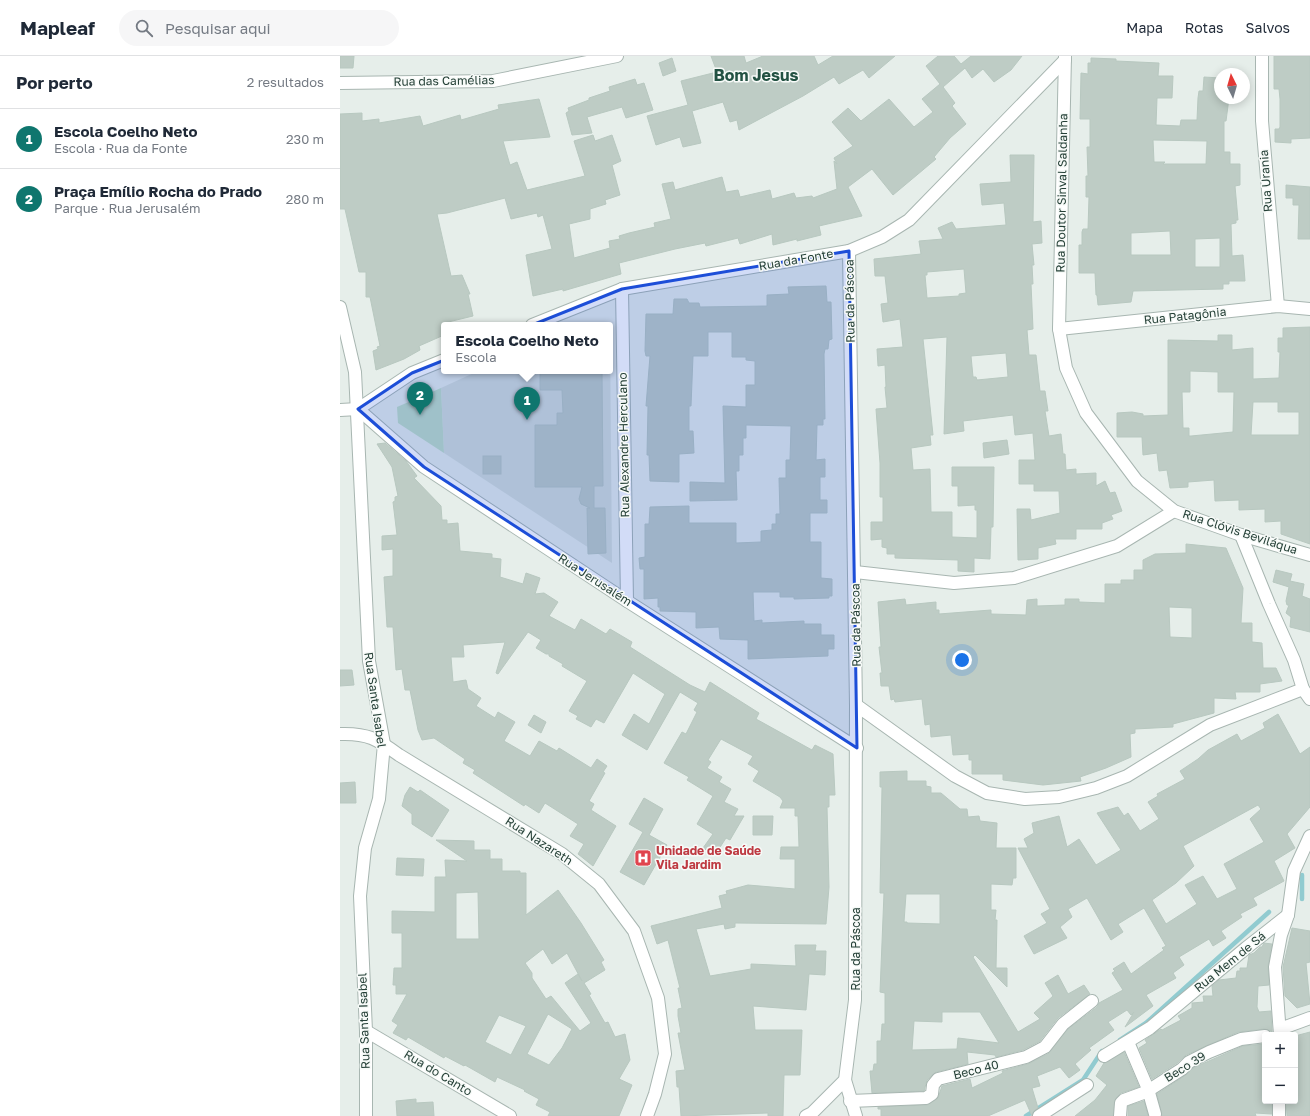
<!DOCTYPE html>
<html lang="pt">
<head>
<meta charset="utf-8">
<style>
	:root { --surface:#fff; --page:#f6f6f7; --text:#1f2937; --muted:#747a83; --line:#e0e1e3; --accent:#0f766e }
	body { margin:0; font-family:"Golos Text",sans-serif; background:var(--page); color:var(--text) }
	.controls { position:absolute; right:12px; bottom:12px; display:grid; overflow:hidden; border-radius:4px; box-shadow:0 2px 10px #0003 }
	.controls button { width:36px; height:36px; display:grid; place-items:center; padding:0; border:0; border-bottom:1px solid var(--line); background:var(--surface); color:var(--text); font:20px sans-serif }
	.compass { position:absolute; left:874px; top:12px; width:36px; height:36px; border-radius:50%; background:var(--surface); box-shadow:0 2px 10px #0003; rotate:355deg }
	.you { position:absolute; left:622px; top:604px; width:14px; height:14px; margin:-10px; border:3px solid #fff; border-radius:50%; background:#1a73e8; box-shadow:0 0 0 6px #1a73e833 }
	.badge { display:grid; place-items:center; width:26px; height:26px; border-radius:50%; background:var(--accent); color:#fff; font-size:13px; font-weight:700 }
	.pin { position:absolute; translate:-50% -33px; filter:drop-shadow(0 1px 2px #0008) }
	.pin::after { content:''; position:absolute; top:21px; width:14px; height:12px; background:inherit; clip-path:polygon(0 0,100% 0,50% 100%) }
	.popup { position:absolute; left:101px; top:266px; width:172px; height:52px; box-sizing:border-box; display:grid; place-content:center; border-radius:4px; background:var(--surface); filter:drop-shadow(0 1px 3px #0005); font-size:13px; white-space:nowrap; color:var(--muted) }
	.popup b { font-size:15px; color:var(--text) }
	.popup::after { content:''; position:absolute; left:50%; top:100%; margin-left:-8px; border:8px solid transparent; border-top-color:var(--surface) }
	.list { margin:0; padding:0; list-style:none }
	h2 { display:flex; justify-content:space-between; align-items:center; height:52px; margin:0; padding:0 16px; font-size:17px }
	h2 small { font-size:13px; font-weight:400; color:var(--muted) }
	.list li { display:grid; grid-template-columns:26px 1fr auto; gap:12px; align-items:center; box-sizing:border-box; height:60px; padding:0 16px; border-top:1px solid var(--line) }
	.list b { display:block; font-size:15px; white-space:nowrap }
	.list p { margin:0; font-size:13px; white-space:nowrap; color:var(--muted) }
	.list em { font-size:13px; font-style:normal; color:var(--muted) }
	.icon { flex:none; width:22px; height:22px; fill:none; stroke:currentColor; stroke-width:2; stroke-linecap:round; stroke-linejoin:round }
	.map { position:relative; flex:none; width:970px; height:1060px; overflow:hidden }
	header { display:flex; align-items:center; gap:24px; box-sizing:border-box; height:56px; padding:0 20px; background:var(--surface); border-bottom:1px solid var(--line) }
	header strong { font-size:19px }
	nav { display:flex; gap:22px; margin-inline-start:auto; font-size:14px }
	.search { width:280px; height:36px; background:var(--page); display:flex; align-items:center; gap:10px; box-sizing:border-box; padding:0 14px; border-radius:22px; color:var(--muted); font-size:15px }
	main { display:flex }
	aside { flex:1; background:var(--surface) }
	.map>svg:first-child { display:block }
	.built { fill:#d4ded9 }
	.green { fill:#c0dec6 }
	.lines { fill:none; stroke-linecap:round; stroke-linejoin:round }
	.stream { stroke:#91cbd0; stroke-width:4.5 }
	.building { fill:#beccc5; stroke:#b8c8c0; fill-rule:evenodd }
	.minor-casing { stroke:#a8b6b1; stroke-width:14 }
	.minor { stroke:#fff; stroke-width:12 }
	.marked { fill:#1d4ed8; fill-opacity:0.2; stroke:#1d4ed8; stroke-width:3; stroke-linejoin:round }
	.labels { text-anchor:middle; stroke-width:3; stroke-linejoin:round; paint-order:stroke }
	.street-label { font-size:12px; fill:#254037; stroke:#f7faf8 }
	.health-label { font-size:12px; font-weight:bold; fill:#be3a42; stroke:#f7faf8; text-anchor:start }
	.district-label { font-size:16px; font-weight:bold; fill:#225142; stroke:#f7faf8 }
</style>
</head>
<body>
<header>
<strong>Mapleaf</strong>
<div class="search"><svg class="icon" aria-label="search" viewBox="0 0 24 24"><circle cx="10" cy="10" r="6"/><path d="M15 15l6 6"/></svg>Pesquisar aqui</div>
<nav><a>Mapa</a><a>Rotas</a><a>Salvos</a></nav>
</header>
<main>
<aside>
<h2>Por perto<small>2 resultados</small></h2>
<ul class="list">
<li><span class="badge">1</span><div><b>Escola Coelho Neto</b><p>Escola · Rua da Fonte</p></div><em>230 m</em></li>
<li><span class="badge">2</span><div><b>Praça Emílio Rocha do Prado</b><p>Parque · Rua Jerusalém</p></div><em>280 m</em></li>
</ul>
</aside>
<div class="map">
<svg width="970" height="1060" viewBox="0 0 970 1060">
	<rect width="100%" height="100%" fill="#e6eeea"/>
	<!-- built -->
	<polygon class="built" points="270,280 272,507 104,397 101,332 138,315 270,315"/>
	<!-- green -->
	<polygon class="green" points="101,332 104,397 58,367 57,351"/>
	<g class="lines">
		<!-- stream -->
		<g class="stream">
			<polyline points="962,819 962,843"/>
			<polyline points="780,984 806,967 929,856"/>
			<polyline points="686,1060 743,1024 762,995"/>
		</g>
	</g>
	<!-- building -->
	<g class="building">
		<polygon points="0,0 14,0 13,12 0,12"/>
		<polygon points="371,0 404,0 406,7 423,0 474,0 478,9 493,0 555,0 529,22 523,14 499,28 494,21 463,40 399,74 397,64 390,66 383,46 352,55 361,87 343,91 340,81 316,89 307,60 348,49 341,25 377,16"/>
		<polygon points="598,0 614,0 621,8 631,0 682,0 671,14 654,26 643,13 632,22 625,12 603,31 615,47 612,50 626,68 610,82 594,101 596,103 553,139 532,113 508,131 522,160 479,170 481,179 457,185 457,183 433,189 432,178 400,188 398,182 366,190 365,187 335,193 279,207 281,218 223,235 223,233 193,240 186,199 212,193 203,159 198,161 197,157 171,163 165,142 107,157 97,158 111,220 122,219 130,238 128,238 133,260 104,267 104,279 79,290 80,294 64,303 36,314 33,295 38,293 37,291 40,290 30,241 26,241 26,216 19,216 5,153 0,153 0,58 22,57 22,65 39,63 39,67 80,60 83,70 120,59 121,64 159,53 158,49 199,43 210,81 163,85 170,109 177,106 187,134 245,120 234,85 253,79 255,85 272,79 281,105 272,109 280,139 265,144 266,148 250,153 250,163 229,168 234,202 270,192 269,185 280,183 279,180 289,177 315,171 314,167 331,163 322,128 333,126 335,134 382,121 386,136 398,134 400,141 430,134 432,143 454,137 456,142 472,140 473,142 497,133 494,105 497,108 494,102 513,90 492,66 508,52 521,65 549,43 574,71 593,56 582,43 600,28 586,10"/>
		<polygon points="934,0 970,0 970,82 951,83 951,87 935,86 935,73 939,73 940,71 940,43 939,33 934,33"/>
		<polygon points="332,2 336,15 323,20 319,7"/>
		<path d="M751,2L776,3V5L819,7L818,20H833L832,42H817L816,69L840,70L841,64H857L858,42L859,35H863L864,21L880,22V42H889L886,65H884V96H890V108H900V129L895,130L898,164H896V167L891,168L892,200L903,199L905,225H889V228H883V233L793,235L791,246L758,249L757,239H756L755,217H739V189H742V176L743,173H748L749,141H746V120H748L747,91H750V63H740L741,17L748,18V7H751ZM813,84L867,85L866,108H823L825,106H814ZM830,175L831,199H791V177ZM880,182V211H855V183Z"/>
		<polygon points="295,23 297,29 304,27 313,54 286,62 282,51 247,61 252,77 232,79 226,57 229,55 228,52 249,44 249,42 270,35 269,31"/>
		<path d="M670,99H694L693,166L701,165L702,187L692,188L694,209H692L693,228H691L693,273L687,274L689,299H696L700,335H705L708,355H705L709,380L721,378L723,398H725L726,414L736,413V418L756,417V430L765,425L770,437L775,436L782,455L771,459L773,463L762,467V473H736V483H715L716,488L698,492V503L678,504L677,453H690L691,464L720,457L719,435H694V428H679V404H695L693,377L675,379L673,359L623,365L624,375L604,378L607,281L583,283L593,379H590L591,389L571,392L573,414L590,413L591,456H612V481L637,482V454H635V449L618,450V430H612V411H654L653,471H651L650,503L634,502V516L618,515V504L555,502V498H547V492L542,491V483L531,484V466H543V441H540V407L536,353L547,352L545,331H546L545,309L538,310L537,293L563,291L560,263L543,266L541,248L548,247L545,220H535L534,203L581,198L579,185L603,183L598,172L612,166L616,173L666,169L664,147L642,149L640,128L671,126ZM624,213L626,237L619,238V240L587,242L585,219H587V216ZM666,297L668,321L637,324L636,321H633L631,300Z"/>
		<polygon points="946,129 970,131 970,183 958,183 959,149 953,149 953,142 946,142"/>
		<polygon points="486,230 487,246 491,246 492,283 489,284 488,293 485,293 484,298 485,363 483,363 483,369 477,369 476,404 485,403 485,421 480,421 480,444 487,444 487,457 470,457 470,486 481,486 481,522 492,523 492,540 489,540 489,542 454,543 454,541 440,541 440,536 413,536 414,565 422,564 422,567 464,565 464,568 481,568 481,579 494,579 494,593 488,593 488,600 408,603 408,584 380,583 379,571 356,572 356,556 320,555 320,551 318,551 318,542 304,543 304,513 300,513 299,502 305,501 305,468 309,468 310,451 349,450 349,467 396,467 396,487 421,486 421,475 432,474 432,468 436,468 436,458 440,458 439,422 446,422 446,404 450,404 451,370 406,369 406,382 403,382 403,399 399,399 399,415 396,415 397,444 350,445 350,426 385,427 383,350 406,351 406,329 415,329 415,305 406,304 406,301 392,301 392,276 368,276 368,300 353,300 351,350 349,350 349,375 353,375 354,397 339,398 339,426 310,425 309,399 307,399 308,350 306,350 310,300 306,300 305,295 306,258 333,258 334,243 347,243 349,247 359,247 360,251 427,250 427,239 449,238 448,231"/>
		<path d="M970,271V488L941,478V465L925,466V453L899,454V444L875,445L874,424L848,426V431L830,432L827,414L819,415L817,397L803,399L802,381H777V357L792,356L803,358V360L828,359V284L878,285V279H892V294L913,292V323L939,322L940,296H938V282H943V272ZM850,315L878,316V336H894L893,376L851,380H849V372H843L842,336H850ZM913,346H938V356H959V379H911Z"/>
		<polygon points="200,315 262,315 263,430 254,430 254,452 265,452 266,497 248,498 247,452 250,452 241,448 239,443 242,431 195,431 195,369 217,369 217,357 223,357 222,334 200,334"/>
		<polygon points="667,384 669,398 644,402 643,387"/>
		<polygon points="45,387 66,405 77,420 74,422 101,450 102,464 107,464 107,468 118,467 120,495 152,498 152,502 161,503 160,521 183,528 186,517 200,522 195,538 204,537 218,546 209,560 235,574 241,563 266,578 270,573 292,586 290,591 350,629 365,636 370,626 419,657 416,663 472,694 475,689 493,698 495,739 489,739 489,751 487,751 489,831 486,868 395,867 395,871 385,873 384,868 356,873 370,920 411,913 411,908 456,910 455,889 476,889 475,895 486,895 485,919 469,918 466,954 413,950 415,974 462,974 460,1019 444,1019 443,1060 428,1060 428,1057 341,1060 339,1031 337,1031 336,1015 345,1014 338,977 341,977 338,960 338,953 342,952 338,932 340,932 328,884 317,888 311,870 382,852 379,840 387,838 386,835 408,829 455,833 455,803 440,803 441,791 459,791 458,760 455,760 455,752 440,752 443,745 440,741 413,725 419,715 408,708 413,700 381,683 368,704 371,706 367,712 382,721 379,726 391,733 384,746 398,753 394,760 404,760 390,784 386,782 375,799 363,792 373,778 357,768 373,740 347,724 349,721 324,707 342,676 346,678 357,656 354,654 358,647 340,636 307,694 282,679 294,658 309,668 325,638 293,617 264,667 256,663 251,671 236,663 238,660 229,655 247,625 222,610 223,608 209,600 209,598 206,598 196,592 201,584 188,576 158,618 156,617 165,586 123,589 124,601 111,601 113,626 126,624 128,633 141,642 136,650 155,662 158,656 175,666 164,685 190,700 199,685 217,695 219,692 251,712 257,703 267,710 263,716 265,717 249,745 254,748 251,754 276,770 253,810 238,798 244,788 230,780 238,768 205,747 199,757 185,748 184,750 133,717 135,714 123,707 125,703 94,682 82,684 78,674 70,634 65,634 62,613 56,614 53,571 47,571 44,521 53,520 53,493 42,494 42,480 57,479 53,446 55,445 55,441 58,440 52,411 37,388"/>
		<rect x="143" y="400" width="18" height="18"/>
		<path d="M846,488L886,492L903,532L901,567H912V586L922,587L923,612H936L942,625L920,628V636H895L896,643L874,642V657L833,668V671L795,673V677L790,678L791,701L766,712L740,721L741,725L703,729L663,724V718H632V704H629V698L613,699L611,679L591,681L590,668L585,669L582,643L555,646L554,643L551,644L549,630H541L540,617H542L539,591H541L538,546L565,543L566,549L596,546V554H599V558L651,554V558L686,559L687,544L697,543V550L725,549V543H739V546L765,547V528H781V524H794V514H803V504L815,498L846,497ZM829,551L852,552V582L830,581Z"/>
		<polygon points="936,514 952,518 950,525 964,528 962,540 970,543 970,576 950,571 951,561 946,557 949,549 947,549 946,545 949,531 933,526"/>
		<polygon points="0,614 12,614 14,629 0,630"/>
		<path d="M938,658L960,698L970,691V751L947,778L955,792L934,805L944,825L913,842L917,849L900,858L902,861L881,875L886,882L873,890L869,883L839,901L844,909L833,917L836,922L806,939L813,950L785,971L794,956L791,959L787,954L768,966L774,974L749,992L751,994L735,1008L740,1014L729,1022L720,1011L697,1020L700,1030L692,1032L698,1052L693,1056L692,1060L685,1044L648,1060H541V1053H538V1051L587,1049L598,1042L602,1030L630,1023L632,1032L663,1017L662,1015L688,1008L708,998L728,973L757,951L759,947L783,934L772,917L775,915L773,913L784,906L791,918L824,894L822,892L826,890L804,852L778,868L783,876L771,884L747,842L728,853L732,861L720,871L727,882L694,898L684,880L707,867L701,858L710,853L678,792H688L684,783L694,777L692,767L719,760L727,791L739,783L756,809L781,794L757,757L778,751L784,760L788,757L800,775L819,763L808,746L818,740L817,738L845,723L840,715L858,703L868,694L897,678L901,685L925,672L923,667ZM918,749L921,753L910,763L924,786L884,808L897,833L877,843L863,820L845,829L857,848L826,868L812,844L836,827L854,810L843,790Z"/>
		<polygon points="194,659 206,666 201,677 188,669"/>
		<path d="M567,715V725H586V730L591,731V737H601L620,753H627L628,761L639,760L640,765L657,767L656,792H676V822H673L672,829L651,828V854H656L655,864H657L656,912H667V931L635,899L633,901L678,976L700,963L694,957L713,940L705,927L718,919L728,938L744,929L750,938L718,962L700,985L683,994L656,1001L655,999L627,996L628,1008L596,1016L587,1024L584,1035L532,1037L530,1015H533L534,1008H537V985H541L542,968H545V937L540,936L544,837H540L542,731H540V716ZM566,838H600V868L567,867V866H564ZM602,956H640L659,987L618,982L617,993L572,994L574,965L602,966Z"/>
		<polygon points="15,726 16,747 0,747 0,727"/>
		<polygon points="70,731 78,736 80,734 109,754 92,781 72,768 72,758 62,750 65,739"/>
		<polygon points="304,742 323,753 309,779 327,789 304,829 280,816 303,776 289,768"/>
		<polygon points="413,760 433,760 432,779 413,779"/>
		<path d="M96,784L134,785V794H150V803H162V815H180V817H186V859L218,834L241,867L264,904L261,906L265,914L244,927L251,938L249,939L265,967L268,966L275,981L285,978L290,1004L279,1023L292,1029L279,1060H208L210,1056L196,1049L199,1043L184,1035L185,1034L157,1021L155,1026L125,1009L124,1010L105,1000L104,1002L68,981L66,984L53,977L58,969L52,965L67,938H56V929H53L54,912H62V877H52V855L95,856V821H106L105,804L127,805ZM138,836L139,883H116V837ZM203,893L212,908L227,897L242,925L238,918L225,927L251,967L240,975L211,940L206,943L192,922V917L185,907ZM208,958L232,973L222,992L209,1009L187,998ZM159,959L186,970L171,999L145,986Z"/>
		<polygon points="57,802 84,803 83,820 56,819"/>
		<polygon points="952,872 970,875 970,906 966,907 970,948 957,952 945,940 943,911"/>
		<polygon points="924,887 932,888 928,910 929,929 918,930 917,951 919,956 931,955 932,979 931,975 924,973 898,976 846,999 837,1007 812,1023 799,992 807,987 805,984 821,973 822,974 841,964 838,960 852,952 852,947 864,946 863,940 873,940 872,930 879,924 896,922 897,915 900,915 900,912 907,912 909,899 914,897 920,891 922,891"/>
		<polygon points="970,976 970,1060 947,1060 946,1045 955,1045 955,980"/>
		<polygon points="925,988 925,1045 932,1045 932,1058 915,1057 916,1060 822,1060 817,1038 846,1019 853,1012 903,990"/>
		<polygon points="784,996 799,1031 781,1037 776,1042 773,1060 735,1060 755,1044 767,1029 756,1020 764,1007"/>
		<polygon points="76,1043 76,1047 93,1046 94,1060 57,1060 56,1045"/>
		<polygon points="804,1045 808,1060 788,1060 788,1050"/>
	</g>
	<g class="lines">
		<!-- minor casing -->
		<g class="minor-casing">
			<g id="minor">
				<polyline points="725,0 719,273 726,312 746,357 797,425 834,455 901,479 970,499"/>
				<polyline points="922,0 922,65 938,250"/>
				<polyline points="0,27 153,25 277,0"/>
				<polyline points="282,233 287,545"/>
				<polyline points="0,251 15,316 29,605 44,688 39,743 25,792 20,840 26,975 26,1060"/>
				<polyline points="192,269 282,233 509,195 542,181 569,164 725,4"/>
				<polyline points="719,273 938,250 970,253"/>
				<polyline points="18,353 72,317 104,304"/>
				<polyline points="0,354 18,353 84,411 287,545 517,692"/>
				<polyline points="901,479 929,548 954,604 963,633 970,643"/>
				<polyline points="515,516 614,527 674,522 777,490 834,455"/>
				<polyline points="516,649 615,720 647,737 685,743 719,741 756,732 787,720 870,669 963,633"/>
				<path d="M0,678C28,677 37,683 59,699L222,798L259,828L294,875L318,942L325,998L315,1038L307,1060"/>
				<polyline points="940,973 970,962"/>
				<polyline points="26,975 170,1060"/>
				<polyline points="940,979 935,911 941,879 948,859 954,815 970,780"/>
				<polyline points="788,986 808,1033 815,1058"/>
				<polyline points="764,1000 810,972 906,892 948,859"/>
				<polyline points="505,1024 516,1060"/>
				<polyline points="510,1045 586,1042 592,1038 593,1029 598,1023 686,1001 705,991 723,968 752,945"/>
				<polyline points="466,1060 472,1057 505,1024 515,944 516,649 509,195"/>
				<polyline points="699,1060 747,1029"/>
				<polyline points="780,1060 781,1047 784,1044 806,1036 842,1013 849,1006 869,996 901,983 925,980"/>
				<polyline points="939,1060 939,1045"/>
			</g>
		</g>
		<!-- minor -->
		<use href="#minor" class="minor"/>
	</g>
	<!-- marked area -->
	<path class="marked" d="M509,195L517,692L84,411L18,353L72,317L282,233Z"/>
	<!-- icons -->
	<defs>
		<g id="hospital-square" transform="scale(0.9)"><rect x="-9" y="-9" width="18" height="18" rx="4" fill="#e0444e" stroke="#f7faf8"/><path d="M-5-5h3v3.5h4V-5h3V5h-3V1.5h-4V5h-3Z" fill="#fff"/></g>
	</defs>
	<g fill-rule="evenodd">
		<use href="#hospital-square" x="303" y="802"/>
	</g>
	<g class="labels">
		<!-- street labels -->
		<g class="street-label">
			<text transform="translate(104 25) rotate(-1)" y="4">Rua das Camélias</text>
			<text transform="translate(926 125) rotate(-94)" y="4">Rua Urania</text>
			<text transform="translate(722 137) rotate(-89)" y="4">Rua Doutor Sinval Saldanha</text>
			<text transform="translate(456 204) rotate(-10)" y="4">Rua da Fonte</text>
			<text transform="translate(510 245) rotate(-91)" y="4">Rua da Páscoa</text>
			<text transform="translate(845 260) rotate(-6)" y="4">Rua Patagônia</text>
			<text transform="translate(284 389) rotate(-91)" y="4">Rua Alexandre Herculano</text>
			<text transform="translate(900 476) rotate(18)" y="4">Rua Clóvis Beviláqua</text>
			<text transform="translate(255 524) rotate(33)" y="4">Rua Jerusalém</text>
			<text transform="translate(516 569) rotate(-91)" y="4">Rua da Páscoa</text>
			<text transform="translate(35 644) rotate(82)" y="4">Rua Santa Isabel</text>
			<text transform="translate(199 785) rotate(33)" y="4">Rua Nazareth</text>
			<text transform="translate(516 893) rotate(-90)" y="4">Rua da Páscoa</text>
			<text transform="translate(890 906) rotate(-39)" y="4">Rua Mem de Sá</text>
			<text transform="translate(24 965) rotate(-92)" y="4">Rua Santa Isabel</text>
			<text transform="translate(845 1011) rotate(-32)" y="4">Beco 39</text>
			<text transform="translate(636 1014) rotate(-14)" y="4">Beco 40</text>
			<text transform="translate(98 1017) rotate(31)" y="4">Rua do Canto</text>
		</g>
		<!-- health labels -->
		<g class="health-label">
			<text x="316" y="799">Unidade de Saúde<tspan x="316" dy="14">Vila Jardim</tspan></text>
		</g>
		<!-- district labels -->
		<g class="district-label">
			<text x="416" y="25">Bom Jesus</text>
		</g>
	</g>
</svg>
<div class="controls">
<button>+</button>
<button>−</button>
</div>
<svg class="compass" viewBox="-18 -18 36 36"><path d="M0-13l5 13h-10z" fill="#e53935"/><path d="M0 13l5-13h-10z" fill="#747a83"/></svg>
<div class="you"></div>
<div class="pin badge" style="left:187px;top:364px">1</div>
<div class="popup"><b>Escola Coelho Neto</b>Escola</div>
<div class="pin badge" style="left:80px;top:359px">2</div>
</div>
</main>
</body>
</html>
